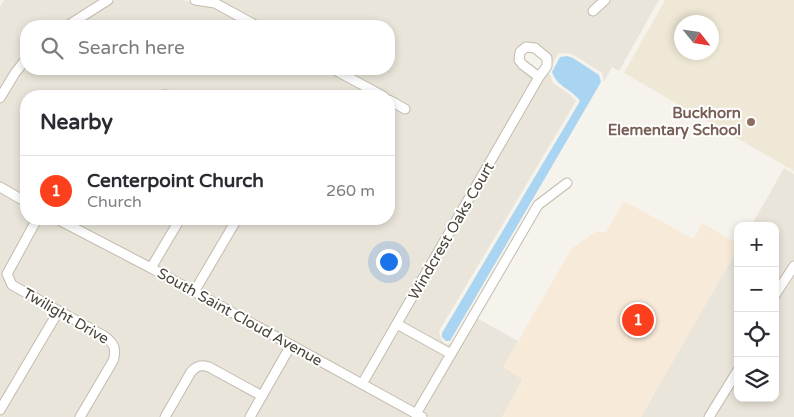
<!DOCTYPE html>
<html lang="en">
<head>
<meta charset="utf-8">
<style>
	:root { --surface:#fff; --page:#f7f7f7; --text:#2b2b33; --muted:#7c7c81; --line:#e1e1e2; --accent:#fc3f1d }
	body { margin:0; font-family:"Varela Round",sans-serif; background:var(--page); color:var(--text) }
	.controls { position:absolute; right:15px; bottom:15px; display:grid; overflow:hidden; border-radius:10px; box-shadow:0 2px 8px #0003 }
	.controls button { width:45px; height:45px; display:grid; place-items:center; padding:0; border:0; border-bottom:1px solid var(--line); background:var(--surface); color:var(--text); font:25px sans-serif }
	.compass { position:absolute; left:674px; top:15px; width:45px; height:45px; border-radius:50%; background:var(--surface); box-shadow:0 2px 8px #0003; rotate:120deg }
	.you { position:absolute; left:388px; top:261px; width:18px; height:18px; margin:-12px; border:4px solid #fff; border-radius:50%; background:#1a73e8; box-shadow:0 0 0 8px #1a73e833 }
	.badge { display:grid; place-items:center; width:32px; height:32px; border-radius:50%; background:var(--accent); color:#fff; font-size:16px; font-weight:700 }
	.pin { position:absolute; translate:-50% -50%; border:2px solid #fff; box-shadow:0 1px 5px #0006 }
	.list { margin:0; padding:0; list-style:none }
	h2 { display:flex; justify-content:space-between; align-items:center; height:65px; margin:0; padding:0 20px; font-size:21px }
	h2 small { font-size:16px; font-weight:400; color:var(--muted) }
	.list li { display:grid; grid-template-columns:32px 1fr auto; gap:15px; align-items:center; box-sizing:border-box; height:70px; padding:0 20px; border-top:1px solid var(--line) }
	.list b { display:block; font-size:19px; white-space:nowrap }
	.list p { margin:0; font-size:16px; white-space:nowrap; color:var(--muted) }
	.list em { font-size:16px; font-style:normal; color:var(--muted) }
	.icon { flex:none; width:28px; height:28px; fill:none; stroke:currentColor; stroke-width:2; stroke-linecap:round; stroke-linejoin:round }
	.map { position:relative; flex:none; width:794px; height:417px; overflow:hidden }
	.search { position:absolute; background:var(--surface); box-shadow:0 2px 8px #0003; left:20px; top:20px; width:375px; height:55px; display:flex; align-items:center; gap:12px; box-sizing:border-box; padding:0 18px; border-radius:20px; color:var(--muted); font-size:19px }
	.panel { position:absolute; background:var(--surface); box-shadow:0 2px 8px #0003; left:20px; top:90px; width:375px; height:135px; border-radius:20px }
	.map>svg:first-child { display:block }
	.residential { fill:#eae5da }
	.commercial { fill:#f7ead8 }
	.education { fill:#efe8d6; fill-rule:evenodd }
	.water { fill:#a9d4f2 }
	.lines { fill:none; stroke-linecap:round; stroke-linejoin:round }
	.minor-casing { stroke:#c2bbae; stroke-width:11 }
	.minor { stroke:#fff; stroke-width:9 }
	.education-dot { fill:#8d6e63; stroke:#fff; stroke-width:2 }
	.labels { text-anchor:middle; stroke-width:4; stroke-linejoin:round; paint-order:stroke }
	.education-label { font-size:15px; font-weight:bold; fill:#785e54; stroke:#fff; text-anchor:end }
	.street-label { font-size:15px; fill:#4b4439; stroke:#fff }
</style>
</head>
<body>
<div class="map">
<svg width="794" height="417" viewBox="0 0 794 417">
	<rect width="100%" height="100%" fill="#f6f3ec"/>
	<!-- residential -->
	<g class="residential">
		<polygon points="4,0 101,0 60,26 26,26 26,53 18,63 0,91 0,7"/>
		<polygon points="115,0 180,0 214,6 250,26 74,26"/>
		<polygon points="216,0 600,0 588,10 593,15 610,0 659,0 619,71 612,67 604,82 602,73 574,55 567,53 558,54 552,65 550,55 536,44 529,42 520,46 515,54 515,60 535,78 360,379 156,267 184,219 389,219 389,103 407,113 410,108 340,69 389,69 389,26 264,26"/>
		<polygon points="26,64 26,69 326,69 376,96 179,96 173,94 162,96 26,96 26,198 0,183 0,106"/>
		<polygon points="549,72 553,83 569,94 576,101 439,331 441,339 446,344 452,343 475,304 450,348 403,321 542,79"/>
		<polygon points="784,168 794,174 794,259 775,288 775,226 751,226"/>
		<polygon points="0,191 26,206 26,219 33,219 4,275 53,313 0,402"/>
		<polygon points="42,219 50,219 286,346 260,392 201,362 161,417 84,417 119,351 118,347 112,337 15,283 11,274"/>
		<polygon points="65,219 175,219 149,263"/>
		<polygon points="738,248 738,363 705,417 641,417"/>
		<polygon points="794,272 794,417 714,417 738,378 738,398 775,398 775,302"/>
		<polygon points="60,316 102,339 110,345 111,353 75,417 0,417"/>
		<polygon points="477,318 518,341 503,367 523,379 502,417 429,417 422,413"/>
		<polygon points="398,328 446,355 415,409 367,383"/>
		<polygon points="293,350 415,417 254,417"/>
		<polygon points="204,369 257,397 246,417 169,417 196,371"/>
	</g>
	<!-- commercial -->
	<polygon class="commercial" points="624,201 693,239 702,223 738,244 738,248 641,417 502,417 523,380 503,367 518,341 572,248 596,232 606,232"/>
	<!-- education -->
	<path class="education" d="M665,0H794V171L624,73ZM682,22H712V52H682Z"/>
	<!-- water -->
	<path class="water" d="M567,56L573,58L599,75L601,82L450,341H446L442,337V333L580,101C572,89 557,87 552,72L560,57Z"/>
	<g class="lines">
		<!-- minor casing -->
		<g class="minor-casing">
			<g id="minor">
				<polyline points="195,0 215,3 257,26"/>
				<polyline points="593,11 605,0"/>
				<polyline points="67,26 108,0"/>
				<polyline points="333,69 383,96"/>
				<polyline points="159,96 165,95 174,96"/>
				<polyline points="0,98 15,73 26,59"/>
				<polyline points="389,100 405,109"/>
				<polyline points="0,187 26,202"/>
				<path d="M37,219L7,274L12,285L104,336C114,343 117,349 113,361L80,417"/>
				<polyline points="57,219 151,268 422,417"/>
				<polyline points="151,268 180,219"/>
				<polyline points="194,292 237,219"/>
				<polyline points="775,295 794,266"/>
				<polyline points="397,324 451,354"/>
				<polyline points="362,384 539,77 523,65 519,60 520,52 526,47 535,48 547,58 547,66 539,77"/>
				<polyline points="0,410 58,312"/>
				<polyline points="416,414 538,205 567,183"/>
				<path d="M165,417L191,372C196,366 201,364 209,367L262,396"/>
				<polyline points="250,417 291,345"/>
				<polyline points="709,417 738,370"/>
			</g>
		</g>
		<!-- minor -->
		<use href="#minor" class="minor"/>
	</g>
	<!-- markers -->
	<circle class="education-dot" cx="751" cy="122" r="5"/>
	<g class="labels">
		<!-- education labels -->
		<g class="education-label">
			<text x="741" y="118">Buckhorn<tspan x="741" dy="17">Elementary School</tspan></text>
		</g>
		<!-- street labels -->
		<g class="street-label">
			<text transform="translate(451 231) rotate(-60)" y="5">Windcrest Oaks Court</text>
			<text transform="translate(66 316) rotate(30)" y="5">Twilight Drive</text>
			<text transform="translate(240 317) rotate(29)" y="5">South Saint Cloud Avenue</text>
		</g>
	</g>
</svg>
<div class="controls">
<button>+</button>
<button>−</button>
<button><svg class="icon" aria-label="locate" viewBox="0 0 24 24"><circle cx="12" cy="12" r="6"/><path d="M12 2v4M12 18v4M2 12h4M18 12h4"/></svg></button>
<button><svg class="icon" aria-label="layers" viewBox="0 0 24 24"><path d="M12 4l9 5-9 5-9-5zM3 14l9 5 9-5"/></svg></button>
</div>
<svg class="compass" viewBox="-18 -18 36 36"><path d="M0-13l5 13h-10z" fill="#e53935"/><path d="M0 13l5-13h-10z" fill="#7c7c81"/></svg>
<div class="you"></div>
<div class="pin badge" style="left:638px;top:320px">1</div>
<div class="search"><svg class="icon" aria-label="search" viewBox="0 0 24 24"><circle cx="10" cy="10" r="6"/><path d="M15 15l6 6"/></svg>Search here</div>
<section class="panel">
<h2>Nearby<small></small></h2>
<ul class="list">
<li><span class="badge">1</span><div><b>Centerpoint Church</b><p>Church</p></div><em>260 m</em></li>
</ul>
</section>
</div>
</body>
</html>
